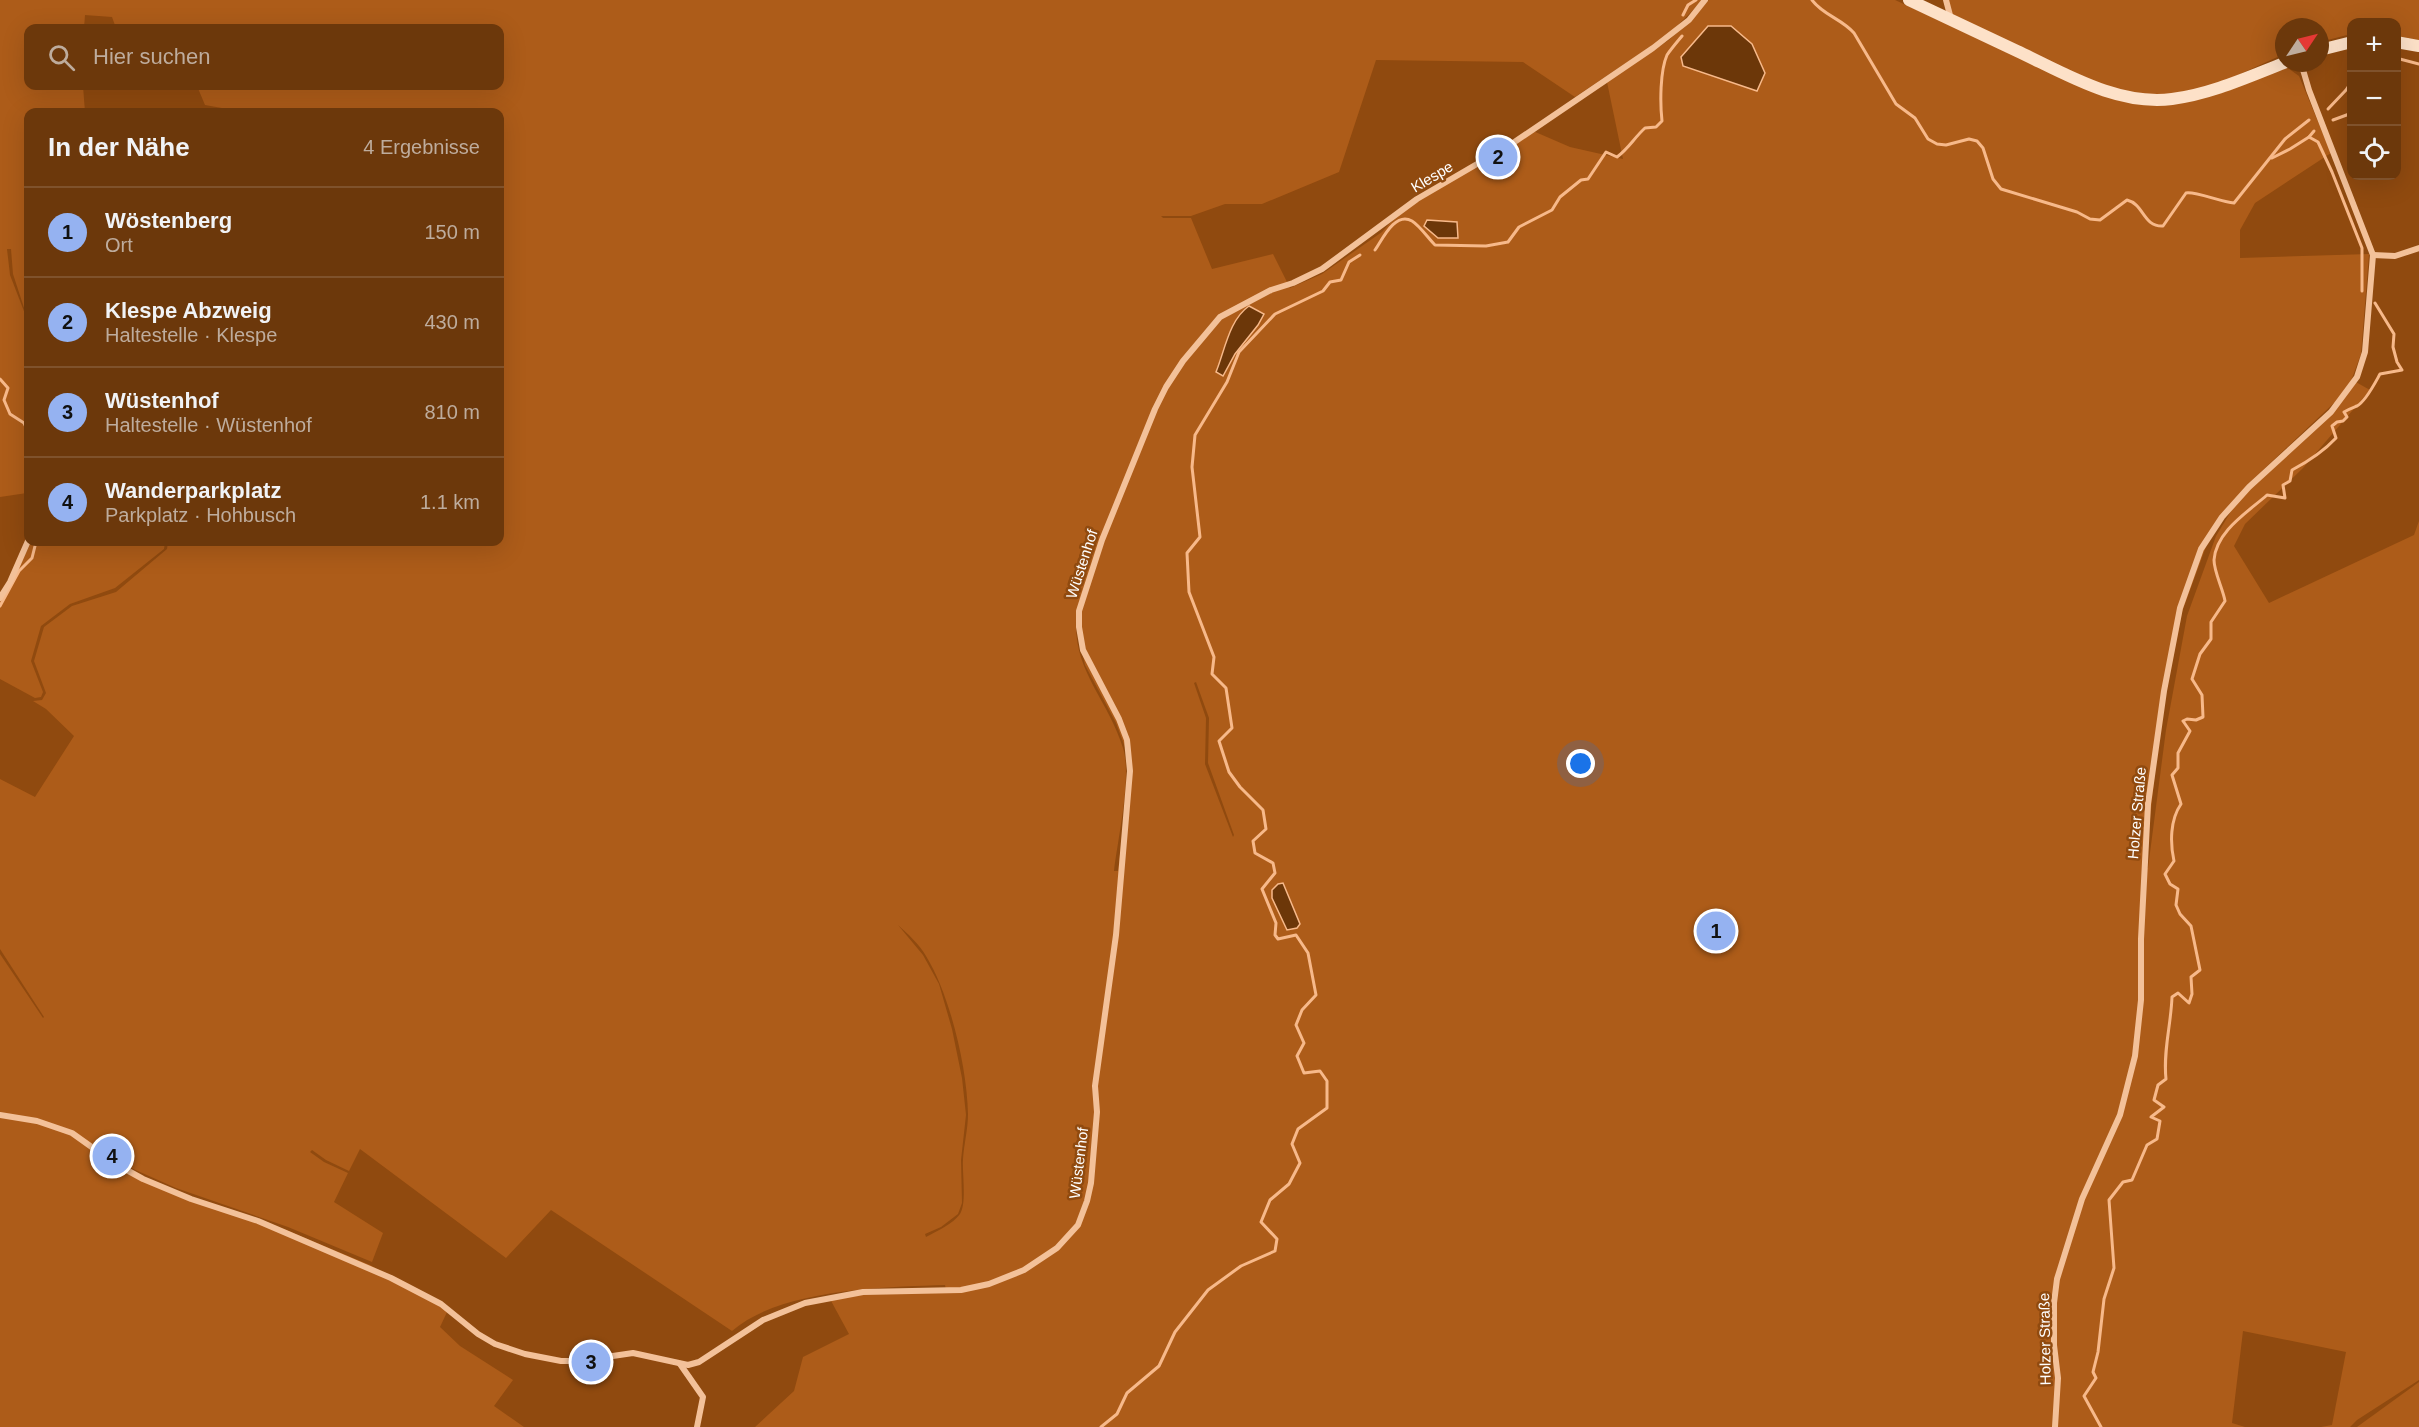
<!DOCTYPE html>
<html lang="de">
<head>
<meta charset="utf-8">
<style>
	:root { --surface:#6c380b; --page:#713f14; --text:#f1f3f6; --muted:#beac9d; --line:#7f522c; --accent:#95b2f1 }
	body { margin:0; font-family:Helvetica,sans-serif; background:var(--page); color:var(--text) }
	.controls { position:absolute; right:18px; top:18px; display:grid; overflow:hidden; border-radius:12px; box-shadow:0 6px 24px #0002 }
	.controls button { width:54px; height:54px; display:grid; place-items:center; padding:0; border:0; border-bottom:2px solid var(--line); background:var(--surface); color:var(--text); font:30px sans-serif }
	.compass { position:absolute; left:2275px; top:18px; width:54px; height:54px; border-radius:50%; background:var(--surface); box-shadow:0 6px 24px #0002; rotate:55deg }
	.you { position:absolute; left:1581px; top:764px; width:21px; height:21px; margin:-15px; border:4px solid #fff; border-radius:50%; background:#1a73e8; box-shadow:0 0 0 9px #1a73e833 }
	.badge { display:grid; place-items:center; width:39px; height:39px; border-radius:50%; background:var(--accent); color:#111; font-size:20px; font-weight:700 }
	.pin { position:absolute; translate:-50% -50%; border:3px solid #fff; box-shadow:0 2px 6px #0006 }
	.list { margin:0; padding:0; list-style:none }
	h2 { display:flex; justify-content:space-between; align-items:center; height:78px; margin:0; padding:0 24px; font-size:26px }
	h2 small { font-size:20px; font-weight:400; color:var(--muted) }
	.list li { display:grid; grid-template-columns:39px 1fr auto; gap:18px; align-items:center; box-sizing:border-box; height:90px; padding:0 24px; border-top:2px solid var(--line) }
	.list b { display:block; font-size:22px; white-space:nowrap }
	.list p { margin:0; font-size:20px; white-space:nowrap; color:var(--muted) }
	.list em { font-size:20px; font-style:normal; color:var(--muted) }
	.icon { flex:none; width:33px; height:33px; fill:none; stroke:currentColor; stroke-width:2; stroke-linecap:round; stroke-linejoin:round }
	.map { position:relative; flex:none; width:2419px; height:1427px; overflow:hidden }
	.search { position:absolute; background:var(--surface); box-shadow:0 6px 24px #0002; left:24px; top:24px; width:480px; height:66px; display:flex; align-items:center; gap:15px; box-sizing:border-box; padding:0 21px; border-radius:12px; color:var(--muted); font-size:22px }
	.panel { position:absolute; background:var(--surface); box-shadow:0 6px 24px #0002; left:24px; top:108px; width:480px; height:438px; border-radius:12px }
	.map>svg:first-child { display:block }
	.green { fill:#ad5c19; fill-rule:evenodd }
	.water { fill:#6c3709; stroke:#f7b98a; stroke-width:1.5 }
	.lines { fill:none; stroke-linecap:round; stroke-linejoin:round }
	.stream { stroke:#f7b98a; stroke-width:3 }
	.minor { stroke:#f3c199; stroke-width:6 }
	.secondary { stroke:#fde1c8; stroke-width:12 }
	.labels { text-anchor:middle; stroke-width:5; stroke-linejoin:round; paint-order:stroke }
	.street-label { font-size:15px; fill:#fff; stroke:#904a0f }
</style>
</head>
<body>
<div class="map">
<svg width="2419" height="1427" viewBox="0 0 2419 1427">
	<rect width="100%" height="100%" fill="#904a0f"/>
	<!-- green -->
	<g class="green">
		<path d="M0,0H1703L1668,35L1575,97L1523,62L1376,60L1339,172L1262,204H1225L1191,216H1161L1163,218H1191L1212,269L1273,254L1290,288L1322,274L1382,232L1406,205L1533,131L1570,147L1623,159L1607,82L1669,40L1709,0H1895L2106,96L2167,105L2285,66L2299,76L2331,153L2255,203L2240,230V258L2369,254L2361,354L2351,381L2335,402L2247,485L2211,533L2182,612L2160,724L2145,867L2148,868L2166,730L2187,616L2216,536L2233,508L2249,488L2338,405L2354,381L2370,390L2303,468L2245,524L2234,546L2269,603L2414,535L2419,521V1380L2357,1420L2350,1427H2321L2332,1425L2346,1352L2243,1331L2232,1423L2245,1427H755L794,1391L803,1357L849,1334L830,1299L879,1292L946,1290L945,1285C884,1287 780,1289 732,1331L551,1210L506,1258L360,1149L349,1171L326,1160L312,1150L310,1152L324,1162L348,1173L334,1202L383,1233L372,1262L288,1227L176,1188L113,1160L73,1131L0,1114V954L43,1018L44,1017L0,949V779L35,797L74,736L46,709L33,701L42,700L46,693L34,661L44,627L72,606L116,592L167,549L168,542H500V112H244L205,105L197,86H500V28H116L112,17L85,15L84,28H28V86H83L85,112H28V320L13,274L11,249H7L10,275L27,319L28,331V495L27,493L0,497ZM1076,621L1079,623L1080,641L1085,665L1116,723L1126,750L1129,778L1118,871H1114C1118,838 1132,776 1123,748C1109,701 1074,672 1076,621ZM1196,682L1209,718L1208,763L1234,835L1233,837L1205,764L1206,718L1194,683ZM898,925C908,934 919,944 926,956C950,995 967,1067 968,1114C968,1129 964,1144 963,1159C962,1173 967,1203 960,1214C953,1224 937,1231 926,1237L925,1234L941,1227L958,1214L962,1203L961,1160L966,1115L962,1078L952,1029L939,984L923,955Z"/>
		<polygon points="1948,0 2419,0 2419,40 2397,36 2396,22 2352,22 2351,34 2320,42 2320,27 2284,27 2284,54 2214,86 2159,96 2109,88 1953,18"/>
		<polygon points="31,542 165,542 164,549 115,588 70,604 41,626 31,661 43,692 41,697 35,698 0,679 0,602 12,582"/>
		<polygon points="0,1117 37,1122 71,1134 113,1164 174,1191 286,1230 370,1265 448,1310 440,1327 460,1346 513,1380 494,1406 524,1427 0,1427"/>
		<polygon points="2419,1382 2419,1427 2357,1427"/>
	</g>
	<!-- water -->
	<g class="water">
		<polygon points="1708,26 1731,26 1752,44 1765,73 1757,91 1683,66 1681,57"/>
		<polygon points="1427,220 1457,222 1458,238 1438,238 1424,226"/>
		<path d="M1249,306L1264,314L1258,325L1235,354L1223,376L1216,372C1225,350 1229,320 1249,306Z"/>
		<polygon points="1283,883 1300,924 1297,928 1287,930 1272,898 1272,890 1278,884"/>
	</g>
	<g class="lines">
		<!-- stream -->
		<g class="stream">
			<path d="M1812,0C1823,15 1842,19 1854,33L1896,104L1915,118L1928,139L1937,144L1946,145L1969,139L1977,141L1983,148L1993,179L2001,189L2077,212L2090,219L2100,220L2127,200C2144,204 2143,227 2163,226L2186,193C2195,191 2221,202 2234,203L2285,139L2309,120"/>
			<polyline points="1683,15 1688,5 1696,0"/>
			<polyline points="2396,58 2419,64"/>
			<polyline points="2328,109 2346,90 2352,81"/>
			<polyline points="2333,120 2352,113"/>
			<polyline points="2309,137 2314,131"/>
			<polyline points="2272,158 2290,149 2309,137 2318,142 2332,172 2362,248 2362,291"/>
			<path d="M1375,250C1382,240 1395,211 1412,221C1420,226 1428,238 1435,245L1486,246L1508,242L1519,227L1552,210L1560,197L1581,180L1588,179L1606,152L1617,157C1629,148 1634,138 1645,128L1656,127L1662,121C1660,103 1660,71 1667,55C1671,49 1677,42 1682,36"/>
			<polyline points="0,379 8,388 4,400 10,414 24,423 28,431"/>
			<polyline points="28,434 26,442 28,456"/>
			<polyline points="0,606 19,571 32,558 36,542"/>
			<polyline points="1101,1427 1117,1414 1127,1393 1159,1366 1175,1332 1208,1290 1241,1266 1275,1251 1277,1239 1261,1222 1270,1200 1289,1184 1300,1163 1292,1144 1298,1129 1327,1108 1327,1081 1320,1071 1304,1073 1297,1056 1304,1043 1296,1025 1302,1010 1316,995 1308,953 1296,935 1278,939 1275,935 1276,923 1262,889 1275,873 1273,863 1255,853 1253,841 1266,829 1263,810 1240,787 1229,772 1219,741 1232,728 1226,688 1212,674 1214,657 1189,592 1187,553 1200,537 1192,467 1195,435 1227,382 1239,352 1275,314 1323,291 1330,282 1341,280 1349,262 1360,255"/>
			<path d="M2101,1427L2084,1396L2096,1378L2093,1372L2098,1352L2104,1299L2114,1268L2109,1200L2123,1182L2132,1180L2147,1145L2157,1139L2160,1121L2151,1117L2164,1107L2154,1100L2158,1085L2166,1079C2163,1051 2171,1025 2172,997L2178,993L2189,1003L2192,994L2191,977L2200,970L2191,926L2180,914L2176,905L2178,889L2170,884L2165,874L2174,861C2170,843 2170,820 2181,804L2172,775L2178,768V753L2190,731L2183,721L2187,719L2196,720L2203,717L2202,695L2192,679L2200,654L2211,639V622L2225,601C2223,589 2214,572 2214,560C2216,531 2248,512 2267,495L2285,498L2283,485L2290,481L2292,470C2309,461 2323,452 2336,438L2332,426L2337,422L2343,421L2347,417L2344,412C2349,409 2352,408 2357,406C2366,401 2375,383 2380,374L2402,370L2397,362L2393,347L2394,334L2375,303"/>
		</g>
		<!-- minor -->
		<g class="minor">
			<polyline points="1946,0 1951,19"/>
			<polyline points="2301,63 2309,90 2373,255"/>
			<polyline points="2373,255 2395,256 2419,248"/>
			<polyline points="0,598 10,582 28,541"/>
			<polyline points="0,1115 37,1121 72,1133 114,1163 143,1179 191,1199 258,1221 391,1278 441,1304 478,1334 495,1344 525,1354 561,1361 579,1361 633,1353 688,1365 699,1362 763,1320 805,1303 863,1292 961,1290 989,1284 1024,1270 1057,1248 1078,1225 1087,1201 1091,1183 1097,1112 1095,1086 1116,935 1130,771 1127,740 1119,719 1083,650 1079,627 1079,611 1102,540 1155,409 1166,387 1183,361 1220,317 1271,290 1293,283 1322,269 1417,199 1513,143 1653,48 1689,20 1705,0"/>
			<polyline points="680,1364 703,1397 697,1427"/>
			<polyline points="2055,1427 2058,1378 2054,1345 2054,1303 2057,1279 2082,1199 2120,1115 2135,1056 2141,1000 2141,939 2148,804 2164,691 2180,608 2201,549 2222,517 2249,487 2331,412 2357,377 2365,352 2373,255"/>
		</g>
		<!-- secondary -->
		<g class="secondary">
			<path d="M1909,0C1945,17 1981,34 2017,51C2064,73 2117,106 2172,99C2211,94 2248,77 2284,63"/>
			<polyline points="2396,42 2419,46"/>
			<polyline points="2320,50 2352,42"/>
		</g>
	</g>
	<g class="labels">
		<!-- street labels -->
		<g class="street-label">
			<text transform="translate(1432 177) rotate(-31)" y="5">Klespe</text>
			<text transform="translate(1082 564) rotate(-72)" y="5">Wüstenhof</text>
			<text transform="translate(2137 813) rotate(-85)" y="5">Holzer Straße</text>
			<text transform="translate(1079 1163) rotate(-83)" y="5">Wüstenhof</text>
			<text transform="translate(2045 1339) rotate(-91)" y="5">Holzer Straße</text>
		</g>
	</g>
</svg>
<div class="controls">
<button>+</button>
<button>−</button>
<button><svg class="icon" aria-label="locate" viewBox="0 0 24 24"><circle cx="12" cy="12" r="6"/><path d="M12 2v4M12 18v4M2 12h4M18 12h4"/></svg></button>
</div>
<svg class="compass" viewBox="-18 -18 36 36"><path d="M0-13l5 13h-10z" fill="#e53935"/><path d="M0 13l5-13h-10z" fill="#beac9d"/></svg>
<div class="you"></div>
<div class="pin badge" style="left:1716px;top:931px">1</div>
<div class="pin badge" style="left:1498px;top:157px">2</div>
<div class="pin badge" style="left:591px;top:1362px">3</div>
<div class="pin badge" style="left:112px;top:1156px">4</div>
<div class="search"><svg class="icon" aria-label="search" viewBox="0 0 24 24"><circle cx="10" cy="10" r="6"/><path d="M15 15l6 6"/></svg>Hier suchen</div>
<section class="panel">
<h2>In der Nähe<small>4 Ergebnisse</small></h2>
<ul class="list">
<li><span class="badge">1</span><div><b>Wöstenberg</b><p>Ort</p></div><em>150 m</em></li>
<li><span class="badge">2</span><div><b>Klespe Abzweig</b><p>Haltestelle · Klespe</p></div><em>430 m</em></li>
<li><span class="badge">3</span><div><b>Wüstenhof</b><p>Haltestelle · Wüstenhof</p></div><em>810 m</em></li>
<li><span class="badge">4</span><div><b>Wanderparkplatz</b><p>Parkplatz · Hohbusch</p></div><em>1.1 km</em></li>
</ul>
</section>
</div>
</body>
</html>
